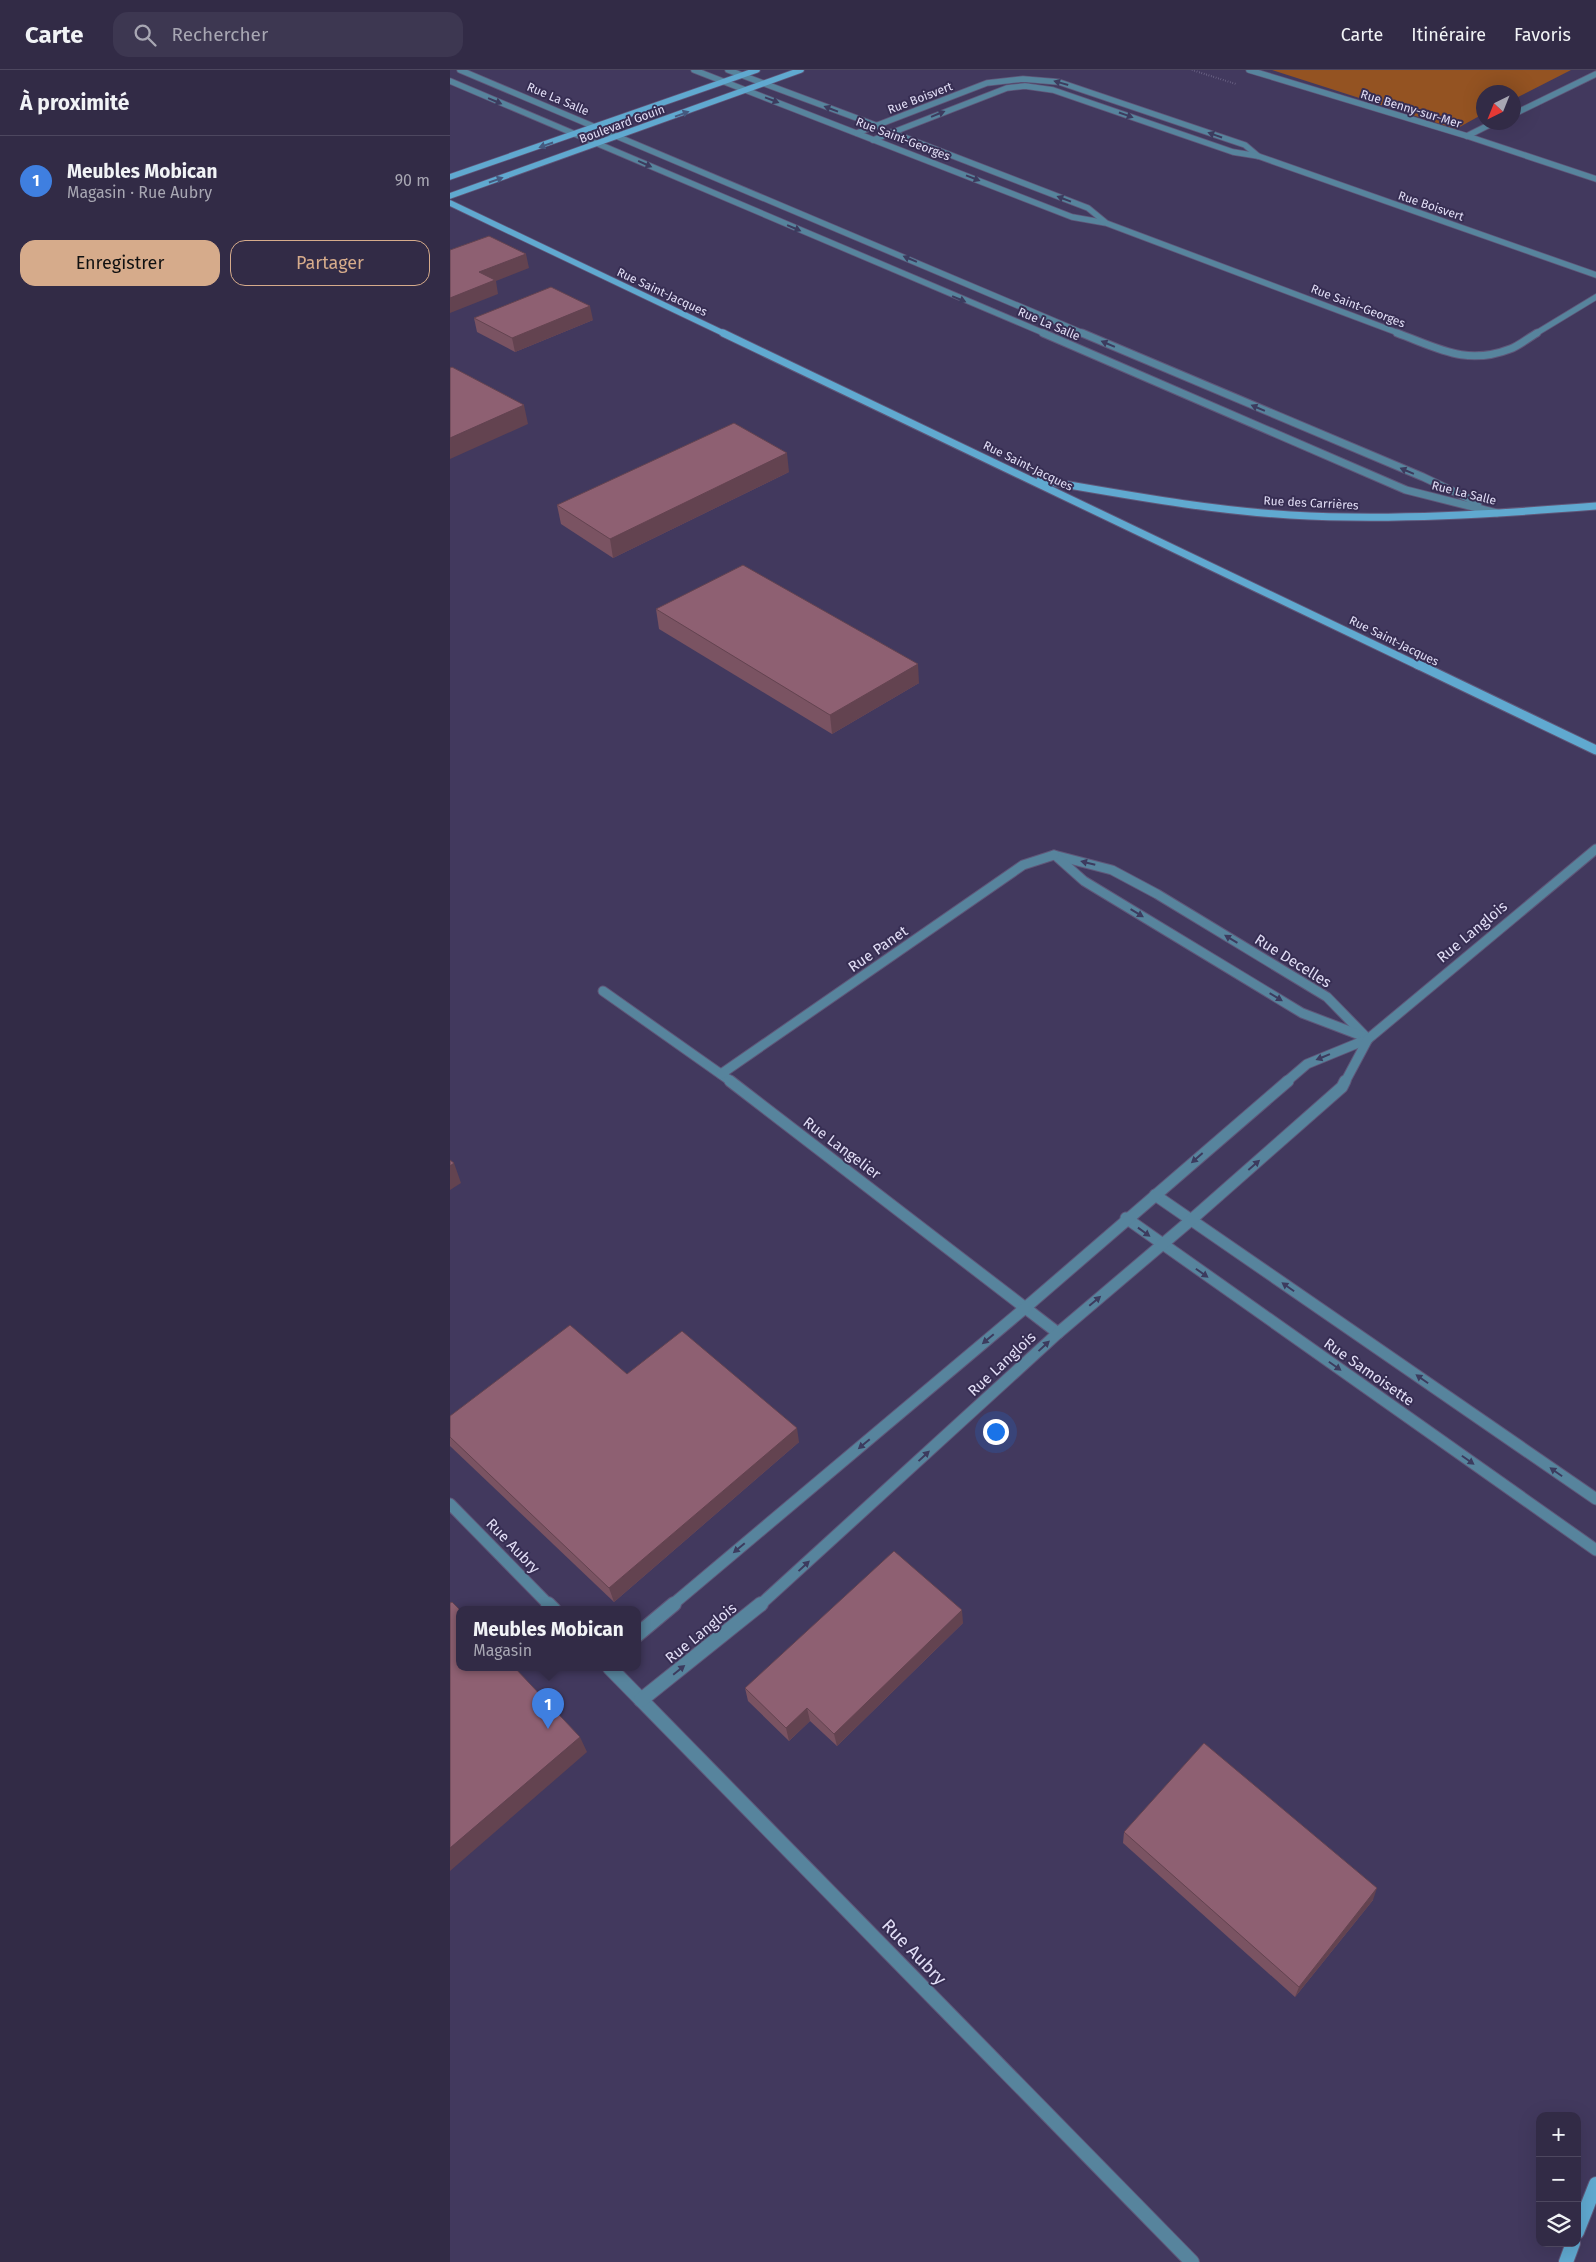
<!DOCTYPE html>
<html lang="fr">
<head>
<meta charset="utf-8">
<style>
	:root { --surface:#322b46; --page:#3d3751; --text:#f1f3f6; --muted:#a8a7b3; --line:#4d475f; --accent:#d6ab8b }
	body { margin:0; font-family:"Fira Sans",sans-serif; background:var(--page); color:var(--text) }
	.controls { position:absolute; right:15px; bottom:15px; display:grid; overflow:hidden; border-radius:10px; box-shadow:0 5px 20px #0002 }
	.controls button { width:45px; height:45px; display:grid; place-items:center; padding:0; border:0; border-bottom:1px solid var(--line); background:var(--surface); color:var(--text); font:25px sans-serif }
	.compass { position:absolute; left:1026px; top:15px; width:45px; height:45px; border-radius:50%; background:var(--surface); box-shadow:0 5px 20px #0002; rotate:223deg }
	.you { position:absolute; left:545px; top:1361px; width:18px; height:18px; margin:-12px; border:4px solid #fff; border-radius:50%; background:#1a73e8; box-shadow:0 0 0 8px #1a73e833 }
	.badge { display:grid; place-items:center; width:32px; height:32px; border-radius:50%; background:var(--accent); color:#fff; font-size:16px; font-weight:700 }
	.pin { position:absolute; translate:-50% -41px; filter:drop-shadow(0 1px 2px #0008) }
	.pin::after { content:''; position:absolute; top:26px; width:18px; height:15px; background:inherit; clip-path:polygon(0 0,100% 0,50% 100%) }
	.popup { position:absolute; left:6px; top:1536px; width:185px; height:65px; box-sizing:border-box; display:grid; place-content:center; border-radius:10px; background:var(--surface); filter:drop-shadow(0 1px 4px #0005); font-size:16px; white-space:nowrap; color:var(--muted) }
	.popup b { font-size:19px; color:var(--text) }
	.popup::after { content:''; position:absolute; left:50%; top:100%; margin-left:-10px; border:10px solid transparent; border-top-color:var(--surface) }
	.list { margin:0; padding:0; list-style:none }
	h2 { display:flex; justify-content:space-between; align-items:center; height:65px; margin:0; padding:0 20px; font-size:21px }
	h2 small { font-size:16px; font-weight:400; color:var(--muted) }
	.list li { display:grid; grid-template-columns:32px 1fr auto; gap:15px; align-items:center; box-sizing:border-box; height:90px; padding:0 20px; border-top:1px solid var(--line) }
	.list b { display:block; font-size:19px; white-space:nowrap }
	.list p { margin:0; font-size:16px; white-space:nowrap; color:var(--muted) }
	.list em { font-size:16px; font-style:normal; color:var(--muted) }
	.actions { display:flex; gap:10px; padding:15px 20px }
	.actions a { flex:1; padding:11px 0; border:1px solid var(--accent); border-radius:15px; text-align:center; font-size:18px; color:var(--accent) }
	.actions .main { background:var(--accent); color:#111 }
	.icon { flex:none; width:28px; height:28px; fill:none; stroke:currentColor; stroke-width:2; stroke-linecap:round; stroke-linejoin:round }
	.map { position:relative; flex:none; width:1146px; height:2192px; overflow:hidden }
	header { display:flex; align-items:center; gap:30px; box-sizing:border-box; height:70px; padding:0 25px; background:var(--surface); border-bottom:1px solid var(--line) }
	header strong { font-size:24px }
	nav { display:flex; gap:28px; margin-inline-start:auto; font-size:18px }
	.search { width:350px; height:45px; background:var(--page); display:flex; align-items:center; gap:12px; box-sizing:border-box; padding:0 18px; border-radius:15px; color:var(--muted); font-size:19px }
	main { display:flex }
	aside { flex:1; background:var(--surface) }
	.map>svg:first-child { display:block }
	.green { fill:#945322 }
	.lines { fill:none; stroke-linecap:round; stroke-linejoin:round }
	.lane-casing { stroke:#5f5779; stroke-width:7 }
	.street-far4-casing { stroke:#5f5779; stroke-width:7 }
	.street-far3-casing { stroke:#5f5779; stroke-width:9 }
	.street-far2-casing { stroke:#5f5779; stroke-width:11 }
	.street-far1-casing { stroke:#5f5779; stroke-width:13 }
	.street-casing { stroke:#5f5779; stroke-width:16 }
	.secondary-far3-casing { stroke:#5f5779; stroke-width:7 }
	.secondary-far2-casing { stroke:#5f5779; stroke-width:9 }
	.secondary-far1-casing { stroke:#5f5779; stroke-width:11 }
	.secondary-casing { stroke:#5f5779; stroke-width:16 }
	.path { stroke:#817a9a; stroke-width:2; stroke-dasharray:0.5 2; stroke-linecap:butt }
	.lane { stroke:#57849d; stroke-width:5.5 }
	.street-far4 { stroke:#57849d; stroke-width:5.5 }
	.street-far3 { stroke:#57849d; stroke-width:7 }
	.street-far2 { stroke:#57849d; stroke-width:9 }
	.street-far1 { stroke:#57849d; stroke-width:11 }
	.street { stroke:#57849d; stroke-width:14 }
	.secondary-far3 { stroke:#60a9d0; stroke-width:5.5 }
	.secondary-far2 { stroke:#60a9d0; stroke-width:7 }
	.secondary-far1 { stroke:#60a9d0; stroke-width:9 }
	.secondary { stroke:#60a9d0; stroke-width:14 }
	.wall { fill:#7a5362 }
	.shaded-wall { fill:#634350 }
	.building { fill:#8e6072; stroke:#634350 }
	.oneway { fill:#3c3b5e }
	.oneway2 { fill:#45597f }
	.labels { text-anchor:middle; stroke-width:4; stroke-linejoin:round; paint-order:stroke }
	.far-street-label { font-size:12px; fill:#e2def6; stroke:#372e53 }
	.street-label { font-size:15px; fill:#e2def6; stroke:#372e53 }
	.near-street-label { font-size:18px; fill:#e2def6; stroke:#372e53 }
</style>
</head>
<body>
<header>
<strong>Carte</strong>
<div class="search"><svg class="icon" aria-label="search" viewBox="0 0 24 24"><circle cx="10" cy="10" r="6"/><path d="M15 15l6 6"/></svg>Rechercher</div>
<nav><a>Carte</a><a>Itinéraire</a><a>Favoris</a></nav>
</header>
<main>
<aside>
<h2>À proximité<small></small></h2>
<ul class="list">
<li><span class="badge" style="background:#3f7fe0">1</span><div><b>Meubles Mobican</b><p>Magasin · Rue Aubry</p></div><em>90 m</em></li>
</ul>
<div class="actions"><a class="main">Enregistrer</a><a>Partager</a></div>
</aside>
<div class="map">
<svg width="1146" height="2192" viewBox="0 0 1146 2192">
	<rect width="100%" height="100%" fill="#42395e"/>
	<!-- green -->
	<polygon class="green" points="822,0 1121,0 1064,29 1064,22 1034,22 1033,44 1006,59"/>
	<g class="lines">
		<!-- lane casing -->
		<g class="lane-casing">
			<g id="lane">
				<polyline points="1064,44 1146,4"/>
				<polyline points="1017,66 1045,52"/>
			</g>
		</g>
		<!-- street-far4 casing -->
		<g class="street-far4-casing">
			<g id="street-far4">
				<polyline points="10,0 635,264"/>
				<polyline points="244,0 622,147 656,153 951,264"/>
				<polyline points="278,0 428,56"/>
				<polyline points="799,0 1017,66 1146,109"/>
				<polyline points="0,11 596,264"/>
				<polyline points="441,62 638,138 655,152"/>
				<polyline points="407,63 537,13 573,9 609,12 795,75 808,86"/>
				<polyline points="423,70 557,18 575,16 603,20 783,82 808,86 1146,205"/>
				<polyline points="1085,264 1146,227"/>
			</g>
		</g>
		<!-- street-far3 casing -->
		<g class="street-far3-casing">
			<g id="street-far3">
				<polyline points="593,263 956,420 1047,443"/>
				<polyline points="632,263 973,407 1028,433"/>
				<path d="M947,263C988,278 1016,296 1060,279C1069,276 1078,268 1087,263"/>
			</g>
		</g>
		<!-- street-far2 casing -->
		<g class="street-far2-casing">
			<g id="street-far2">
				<polyline points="604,785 662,800 707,824 877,927 918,969"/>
				<polyline points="607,787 634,811 852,943 915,967"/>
				<polyline points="153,921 282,1012"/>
				<polyline points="271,1004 573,795 604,785"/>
				<polyline points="836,1012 857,994 918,969 1146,779"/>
				<polyline points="895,1012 918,969"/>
			</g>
		</g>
		<!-- street-far1 casing -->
		<g class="street-far1-casing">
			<g id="street-far1">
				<polyline points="280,1011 608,1263"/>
				<polyline points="705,1125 1146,1429"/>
				<polyline points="676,1148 1146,1480"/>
				<polyline points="0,1434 99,1535"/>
				<polyline points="222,1535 575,1238 838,1011"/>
				<polyline points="310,1535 608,1263 741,1150 892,1017 895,1011"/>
			</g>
		</g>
		<!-- street casing -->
		<g class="street-casing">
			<g id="street">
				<polyline points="98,1534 104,1540"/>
				<polyline points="187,1565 224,1534"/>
				<polyline points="160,1598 742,2192"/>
				<polyline points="191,1630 311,1534"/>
			</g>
		</g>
		<!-- secondary-far3 casing -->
		<g class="secondary-far3-casing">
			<g id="secondary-far3">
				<polyline points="0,107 307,0"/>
				<polyline points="0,126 351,0"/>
				<polyline points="0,133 275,264"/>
			</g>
		</g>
		<!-- secondary-far2 casing -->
		<g class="secondary-far2-casing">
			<g id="secondary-far2">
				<polyline points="273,263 969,596"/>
				<path d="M590,410C673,424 756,440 840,445C942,451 1044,444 1146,436"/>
			</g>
		</g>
		<!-- secondary-far1 casing -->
		<g class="secondary-far1-casing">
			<polyline id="secondary-far1" points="967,594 1146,680"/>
		</g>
		<!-- secondary casing -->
		<g class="secondary-casing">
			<g id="secondary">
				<polyline points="1127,2162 1146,2114"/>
				<polyline points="1116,2192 1123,2173"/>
			</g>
		</g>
		<!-- path -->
		<polyline class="path" points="742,0 786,14"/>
		<!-- lane -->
		<use href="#lane" class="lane"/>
		<!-- street-far4 -->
		<use href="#street-far4" class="street-far4"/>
		<!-- street-far3 -->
		<use href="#street-far3" class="street-far3"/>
		<!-- street-far2 -->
		<use href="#street-far2" class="street-far2"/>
		<!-- street-far1 -->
		<use href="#street-far1" class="street-far1"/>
		<!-- street -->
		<use href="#street" class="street"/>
		<!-- secondary-far3 -->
		<use href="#secondary-far3" class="secondary-far3"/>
		<!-- secondary-far2 -->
		<use href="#secondary-far2" class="secondary-far2"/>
		<!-- secondary-far1 -->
		<use href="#secondary-far1" class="secondary-far1"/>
		<!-- secondary -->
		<use href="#secondary" class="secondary"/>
	</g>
	<!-- wall -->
	<g class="wall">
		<polygon points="24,248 143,250 65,282 27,262"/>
		<polygon points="339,402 163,488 111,454 107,435"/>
		<polygon points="206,539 469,613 382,664 209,559"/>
		<polygon points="177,1304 349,1372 164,1532 0,1376 0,1346"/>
		<polygon points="513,1553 387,1676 360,1651 339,1671 298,1631 295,1618"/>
		<polygon points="674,1762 923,1830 845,1927 673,1773"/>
	</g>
	<!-- shaded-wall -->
	<g class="shaded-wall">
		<polygon points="76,184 79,198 46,211 48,224 0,243 0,228 29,202"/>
		<polygon points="140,236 143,250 65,282 62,268"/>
		<polygon points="74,335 78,354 0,389 0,368"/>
		<polygon points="337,383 339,402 163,488 160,469"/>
		<polygon points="468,594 469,613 382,664 380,645"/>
		<polygon points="4,1093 11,1113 0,1120 0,1096"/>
		<polygon points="347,1358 349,1372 164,1532 159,1518"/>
		<polygon points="512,1540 513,1553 387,1676 384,1664"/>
		<polygon points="357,1638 360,1651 339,1671 336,1658"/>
		<polygon points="130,1667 137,1682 0,1801 0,1778"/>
		<polygon points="927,1818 923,1830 845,1927 849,1917"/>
	</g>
	<!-- building -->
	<g class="building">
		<polygon points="39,166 76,184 29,202 45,210 0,228 0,180"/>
		<polygon points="101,217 140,236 62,268 24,248"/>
		<polygon points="2,297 74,335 0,368 0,298"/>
		<polygon points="284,353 337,383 160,469 107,435"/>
		<polygon points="293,495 468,594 380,645 206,539"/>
		<polygon points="0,1090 4,1093 0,1096"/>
		<polygon points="120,1255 177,1304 232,1261 347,1358 159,1518 0,1367 0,1346"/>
		<polygon points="444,1481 512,1540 384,1664 357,1638 336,1658 295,1618"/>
		<polygon points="2,1532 10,1540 9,1598 65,1598 130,1667 0,1778 0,1533"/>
		<polygon points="754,1673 927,1818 849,1917 674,1762"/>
	</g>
	<!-- one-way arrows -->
	<defs><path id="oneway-solid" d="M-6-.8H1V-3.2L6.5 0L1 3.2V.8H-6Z" transform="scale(1.25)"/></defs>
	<g class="oneway">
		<use href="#oneway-solid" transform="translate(611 13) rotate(-164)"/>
		<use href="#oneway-solid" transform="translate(322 30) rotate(21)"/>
		<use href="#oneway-solid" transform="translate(45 31) rotate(23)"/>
		<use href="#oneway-solid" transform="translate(381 39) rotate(-159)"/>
		<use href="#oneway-solid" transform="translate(488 44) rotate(-22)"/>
		<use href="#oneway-solid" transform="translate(676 45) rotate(19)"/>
		<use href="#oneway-solid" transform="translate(765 65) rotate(-161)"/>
		<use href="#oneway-solid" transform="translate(195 94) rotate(24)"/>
		<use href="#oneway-solid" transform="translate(523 108) rotate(21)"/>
		<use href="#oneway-solid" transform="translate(614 129) rotate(-159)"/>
		<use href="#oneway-solid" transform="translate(344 158) rotate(23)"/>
		<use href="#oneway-solid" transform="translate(460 189) rotate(-157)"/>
		<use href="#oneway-solid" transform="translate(509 229) rotate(23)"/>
		<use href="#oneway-solid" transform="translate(658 274) rotate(-157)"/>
		<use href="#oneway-solid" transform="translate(808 338) rotate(-157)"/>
		<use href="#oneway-solid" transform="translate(957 401) rotate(-157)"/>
		<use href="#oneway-solid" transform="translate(638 793) rotate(-166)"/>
		<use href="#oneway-solid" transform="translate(687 843) rotate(31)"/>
		<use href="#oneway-solid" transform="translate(781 869) rotate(-149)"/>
		<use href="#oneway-solid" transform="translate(826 927) rotate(31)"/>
		<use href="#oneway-solid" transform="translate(873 987) rotate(158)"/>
		<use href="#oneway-solid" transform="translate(747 1088) rotate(139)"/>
		<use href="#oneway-solid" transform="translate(804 1095) rotate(-41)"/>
		<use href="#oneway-solid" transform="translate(694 1162) rotate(36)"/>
		<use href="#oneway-solid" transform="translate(752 1203) rotate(35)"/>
		<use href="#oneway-solid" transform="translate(838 1217) rotate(-145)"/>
		<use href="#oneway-solid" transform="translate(645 1231) rotate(-40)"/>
		<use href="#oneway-solid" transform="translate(538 1269) rotate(140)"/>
		<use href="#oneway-solid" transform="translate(594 1276) rotate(-43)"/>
		<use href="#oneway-solid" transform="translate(885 1296) rotate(35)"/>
		<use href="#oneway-solid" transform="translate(972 1309) rotate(-145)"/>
		<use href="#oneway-solid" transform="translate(414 1374) rotate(140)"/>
		<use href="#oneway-solid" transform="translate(474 1386) rotate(-43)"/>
		<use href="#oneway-solid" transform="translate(1018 1390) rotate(35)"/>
		<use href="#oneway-solid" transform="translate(1106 1402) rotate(-145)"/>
		<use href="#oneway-solid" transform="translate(289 1478) rotate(140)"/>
		<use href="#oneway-solid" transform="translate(354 1496) rotate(-43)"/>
		<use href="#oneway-solid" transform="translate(229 1600) rotate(-39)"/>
	</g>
	<g class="oneway2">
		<use href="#oneway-solid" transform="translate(232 44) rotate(-20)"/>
		<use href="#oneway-solid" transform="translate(96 75) rotate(161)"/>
		<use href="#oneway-solid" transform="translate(46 110) rotate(-19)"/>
	</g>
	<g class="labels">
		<!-- far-street labels -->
		<g class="far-street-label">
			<text transform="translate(470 28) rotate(-21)" y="4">Rue Boisvert</text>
			<text transform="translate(108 29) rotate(23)" y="4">Rue La Salle</text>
			<text transform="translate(961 39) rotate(17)" y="4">Rue Benny-sur-Mer</text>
			<text transform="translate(172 54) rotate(-20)" y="4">Boulevard Gouin</text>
			<text transform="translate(453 69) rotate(21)" y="4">Rue Saint-Georges</text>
			<text transform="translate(981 136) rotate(19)" y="4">Rue Boisvert</text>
			<text transform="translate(212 222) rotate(25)" y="4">Rue Saint-Jacques</text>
			<text transform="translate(908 236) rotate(21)" y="4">Rue Saint-Georges</text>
			<text transform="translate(599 254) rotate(23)" y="4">Rue La Salle</text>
			<text transform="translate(578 396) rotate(26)" y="4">Rue Saint-Jacques</text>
			<text transform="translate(1014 423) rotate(14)" y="4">Rue La Salle</text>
			<text transform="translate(861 433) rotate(3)" y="4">Rue des Carrières</text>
			<text transform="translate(944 571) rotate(26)" y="4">Rue Saint-Jacques</text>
		</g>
		<!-- street labels -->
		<g class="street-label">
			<text transform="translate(1022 862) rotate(-40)" y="5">Rue Langlois</text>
			<text transform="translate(428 879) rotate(-35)" y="5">Rue Panet</text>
			<text transform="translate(843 891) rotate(32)" y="5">Rue Decelles</text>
			<text transform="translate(392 1078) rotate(37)" y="5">Rue Langelier</text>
			<text transform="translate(552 1294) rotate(-43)" y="5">Rue Langlois</text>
			<text transform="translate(919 1302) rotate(35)" y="5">Rue Samoisette</text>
			<text transform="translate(63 1476) rotate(46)" y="5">Rue Aubry</text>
			<text transform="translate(251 1563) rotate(-39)" y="5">Rue Langlois</text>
		</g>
		<!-- near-street labels -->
		<g class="near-street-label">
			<text transform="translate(464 1882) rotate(46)" y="6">Rue Aubry</text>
		</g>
	</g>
</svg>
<div class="controls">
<button>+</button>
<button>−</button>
<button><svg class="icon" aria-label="layers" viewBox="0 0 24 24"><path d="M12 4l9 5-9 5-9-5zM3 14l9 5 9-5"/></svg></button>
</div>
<svg class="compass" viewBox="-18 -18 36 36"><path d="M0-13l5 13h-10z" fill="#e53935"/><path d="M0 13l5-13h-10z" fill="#a8a7b3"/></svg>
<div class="you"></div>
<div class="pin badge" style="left:98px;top:1659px;background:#3f7fe0">1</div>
<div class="popup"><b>Meubles Mobican</b>Magasin</div>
</div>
</main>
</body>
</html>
